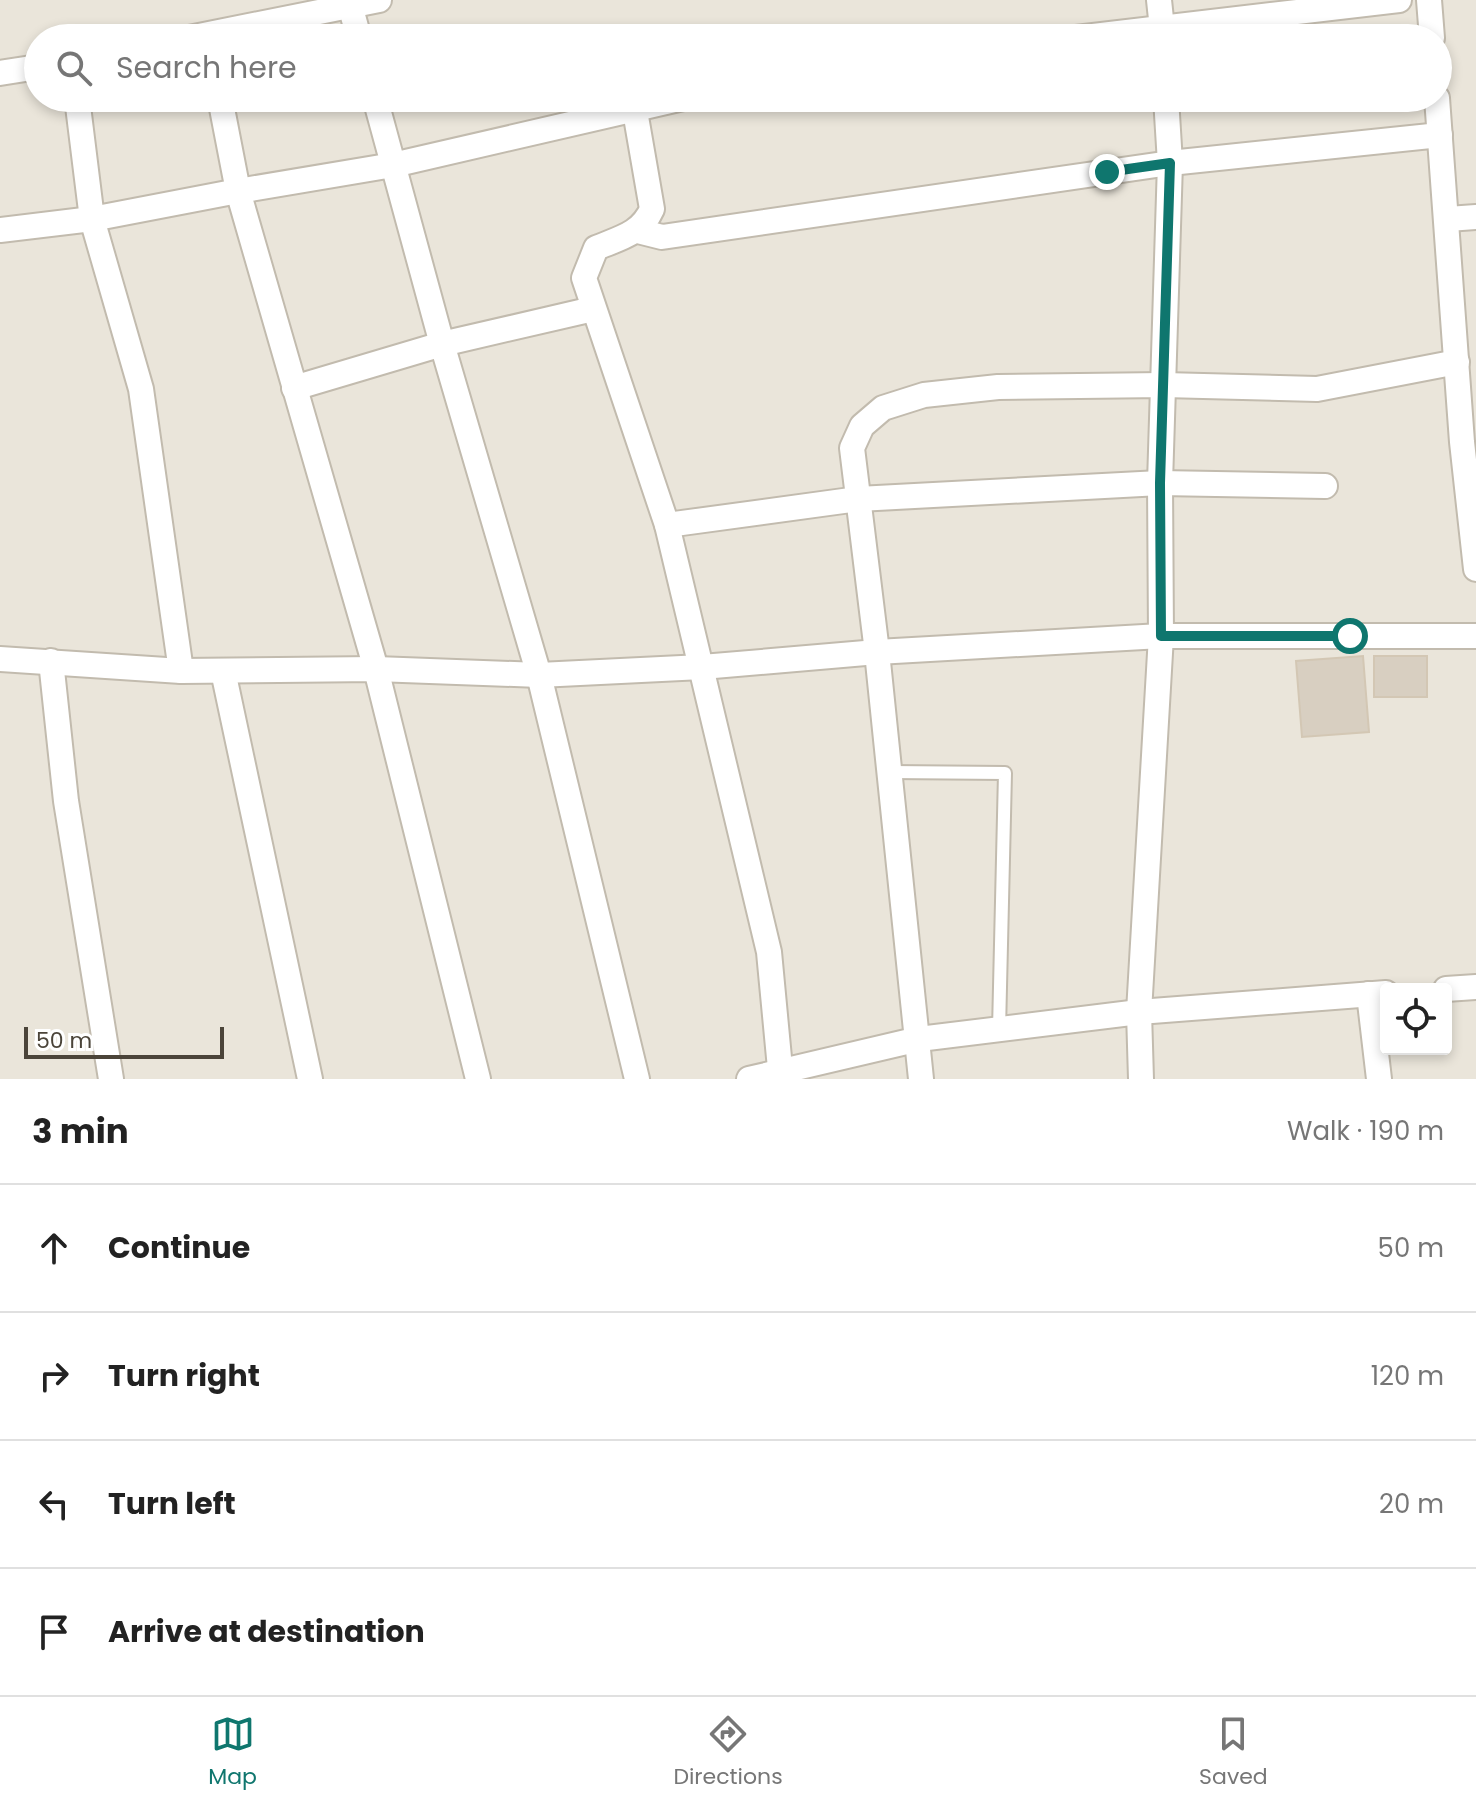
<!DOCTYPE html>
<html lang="en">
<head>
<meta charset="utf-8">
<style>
	:root { --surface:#fff; --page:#f2f2f2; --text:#222; --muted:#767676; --line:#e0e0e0; --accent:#0f766e }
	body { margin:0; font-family:Poppins,sans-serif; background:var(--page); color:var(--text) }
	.controls { position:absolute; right:24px; bottom:24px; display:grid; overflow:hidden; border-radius:8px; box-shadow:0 4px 12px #0003 }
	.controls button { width:72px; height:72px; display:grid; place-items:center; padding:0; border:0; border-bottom:2px solid var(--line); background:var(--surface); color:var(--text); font:40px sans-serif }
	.scale { position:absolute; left:24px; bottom:20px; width:200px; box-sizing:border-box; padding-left:8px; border:4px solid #4b4439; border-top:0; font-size:22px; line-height:28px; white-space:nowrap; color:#4b4439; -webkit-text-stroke:6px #fff; paint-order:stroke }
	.stop { position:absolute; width:24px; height:24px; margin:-18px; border:6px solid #0f766e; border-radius:50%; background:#fff }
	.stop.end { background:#0f766e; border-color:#fff; box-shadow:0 2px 8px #0008 }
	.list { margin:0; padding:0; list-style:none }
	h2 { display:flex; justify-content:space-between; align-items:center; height:104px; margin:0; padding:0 32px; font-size:34px }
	h2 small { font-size:26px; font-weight:400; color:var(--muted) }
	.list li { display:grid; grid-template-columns:52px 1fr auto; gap:24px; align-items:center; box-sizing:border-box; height:128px; padding:0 32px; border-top:2px solid var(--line) }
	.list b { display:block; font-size:30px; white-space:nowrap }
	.list em { font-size:26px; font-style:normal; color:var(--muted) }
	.icon { flex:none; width:44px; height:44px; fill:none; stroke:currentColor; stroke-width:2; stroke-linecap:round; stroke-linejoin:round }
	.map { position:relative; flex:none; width:1476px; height:1079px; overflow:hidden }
	.search { position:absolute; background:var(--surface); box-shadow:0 4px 12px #0003; left:24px; right:24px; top:24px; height:88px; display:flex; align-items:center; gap:20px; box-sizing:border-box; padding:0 28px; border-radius:44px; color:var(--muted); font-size:30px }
	.sheet { height:616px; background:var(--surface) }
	nav { display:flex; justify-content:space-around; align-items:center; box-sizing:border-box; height:112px; border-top:2px solid var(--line); background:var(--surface); font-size:22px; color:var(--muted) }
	nav a { display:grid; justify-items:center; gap:4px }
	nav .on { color:var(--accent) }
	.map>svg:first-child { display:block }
	.residential { fill:#eae5da; fill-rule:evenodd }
	.building { fill:#d8cfc1; stroke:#d3c7b4; stroke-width:2 }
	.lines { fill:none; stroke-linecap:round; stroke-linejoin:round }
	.service-casing { stroke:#c2bbae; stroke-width:16 }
	.minor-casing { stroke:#c2bbae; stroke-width:28 }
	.service { stroke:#fff; stroke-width:12 }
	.minor { stroke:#fff; stroke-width:24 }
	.route { stroke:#0f766e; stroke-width:10 }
</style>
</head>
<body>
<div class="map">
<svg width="1476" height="1079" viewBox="0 0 1476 1079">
	<rect width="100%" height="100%" fill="#f6f3ec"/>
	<!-- residential -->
	<path class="residential" d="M0,0H1476V1079H0ZM38,38H1438V98H38ZM1386,989H1446V1049H1386Z"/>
	<!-- building -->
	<g class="building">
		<polygon points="1363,656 1369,732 1302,737 1296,661"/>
		<rect x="1374" y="656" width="53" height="41"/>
	</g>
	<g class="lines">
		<!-- service casing -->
		<g class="service-casing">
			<polyline id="service" points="890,772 1005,773 999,1030"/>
		</g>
		<!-- minor casing -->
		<g class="minor-casing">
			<g id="minor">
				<polyline points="1159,0 1163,38"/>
				<polyline points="1429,0 1432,38"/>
				<polyline points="350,5 359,38"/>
				<polyline points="189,38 379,0"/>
				<polyline points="1076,38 1399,0"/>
				<polyline points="0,73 38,67"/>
				<polyline points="77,98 92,219 141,389 181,671"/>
				<polyline points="220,98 238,191 376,669 478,1079"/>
				<polyline points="375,98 442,344 539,675 637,1079"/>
				<polyline points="1437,98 1462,442 1476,569"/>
				<path d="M635,111L652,209C641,234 620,238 596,248L584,278L667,525L769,952L781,1079"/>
				<polyline points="1448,219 1476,217"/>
				<polyline points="0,230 92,219 238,191 393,165 683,98"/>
				<polyline points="638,231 662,237 1170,163 1440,135"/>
				<polyline points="294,388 442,344 593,309"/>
				<polyline points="667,525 858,499 1160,483 1325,486"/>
				<polyline points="0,659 181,671 376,669 539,675 702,667 877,652 1161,636 1476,636"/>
				<polyline points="51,661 66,801 111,1079"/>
				<polyline points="223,671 310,1079"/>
				<polyline points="1446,989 1476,987"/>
				<polyline points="1369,994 1379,1079"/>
				<polyline points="749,1079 919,1039 1139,1012 1386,993"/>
				<polyline points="921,1079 877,652 852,448 862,426 883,408 924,395 998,387 1164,385 1317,389 1457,362"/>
				<polyline points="1141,1079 1139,1012 1161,636 1160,483 1170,163 1166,98"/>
			</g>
		</g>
		<!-- service -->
		<use href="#service" class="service"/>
		<!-- minor -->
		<use href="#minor" class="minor"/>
	</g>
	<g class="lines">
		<!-- route -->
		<polyline class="route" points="1107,172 1170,163 1160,483 1161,636 1350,636"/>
	</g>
</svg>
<div class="controls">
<button><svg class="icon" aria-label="locate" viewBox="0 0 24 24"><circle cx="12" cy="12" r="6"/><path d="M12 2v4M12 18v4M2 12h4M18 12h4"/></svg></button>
</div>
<div class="scale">50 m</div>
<div class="stop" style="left:1350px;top:636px"></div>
<div class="stop end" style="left:1107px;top:172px"></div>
<div class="search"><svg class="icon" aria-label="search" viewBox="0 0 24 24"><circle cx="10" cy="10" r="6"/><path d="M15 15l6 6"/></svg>Search here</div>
</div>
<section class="sheet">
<h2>3 min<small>Walk · 190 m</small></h2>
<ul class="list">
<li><svg class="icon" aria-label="ahead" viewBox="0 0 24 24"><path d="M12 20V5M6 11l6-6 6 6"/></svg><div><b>Continue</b></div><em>50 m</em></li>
<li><svg class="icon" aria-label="right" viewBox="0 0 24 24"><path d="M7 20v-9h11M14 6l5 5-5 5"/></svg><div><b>Turn right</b></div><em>120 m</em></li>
<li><svg class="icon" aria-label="left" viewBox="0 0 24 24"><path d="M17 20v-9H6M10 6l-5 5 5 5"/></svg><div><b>Turn left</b></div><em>20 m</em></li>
<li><svg class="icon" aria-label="arrive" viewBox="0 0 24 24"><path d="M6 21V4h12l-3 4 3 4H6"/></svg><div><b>Arrive at destination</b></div></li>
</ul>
</section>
<nav>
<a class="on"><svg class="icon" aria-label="map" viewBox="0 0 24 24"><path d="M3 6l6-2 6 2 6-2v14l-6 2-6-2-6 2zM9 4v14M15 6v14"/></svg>Map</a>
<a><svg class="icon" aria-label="directions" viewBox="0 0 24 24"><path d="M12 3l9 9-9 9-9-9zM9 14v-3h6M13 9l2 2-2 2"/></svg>Directions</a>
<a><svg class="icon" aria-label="saved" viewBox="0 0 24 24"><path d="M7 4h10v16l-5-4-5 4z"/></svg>Saved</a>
</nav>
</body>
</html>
